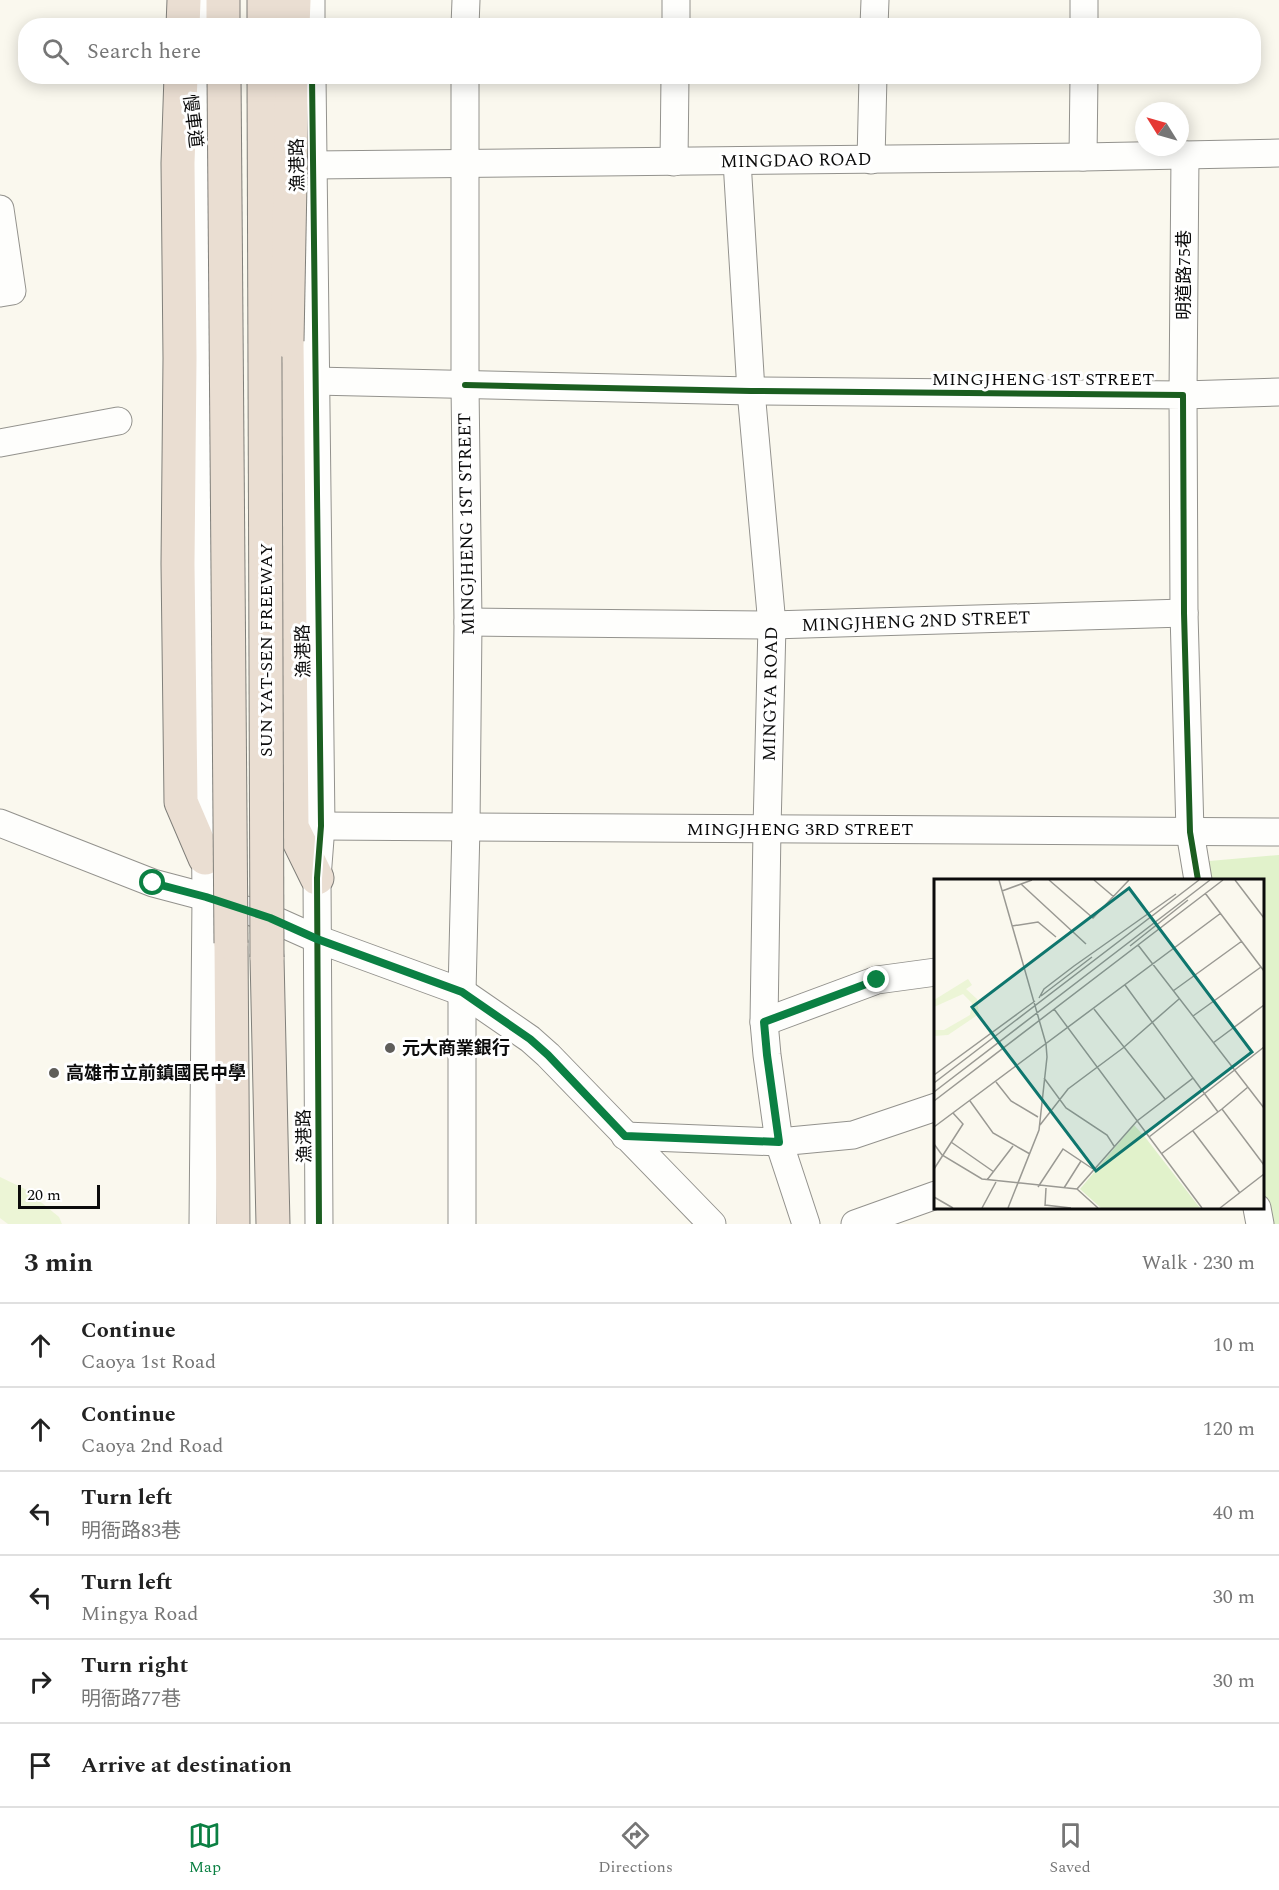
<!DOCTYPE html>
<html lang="en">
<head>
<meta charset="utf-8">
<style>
	:root { --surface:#fff; --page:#f6f6f6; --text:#222; --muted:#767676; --line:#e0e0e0; --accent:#0b8043 }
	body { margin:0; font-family:Spectral,"Noto Sans TC",serif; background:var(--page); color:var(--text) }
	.compass { position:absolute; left:1135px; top:102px; width:54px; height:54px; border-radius:50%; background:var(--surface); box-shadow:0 3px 15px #0003; rotate:307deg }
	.scale { position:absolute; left:18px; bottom:15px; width:82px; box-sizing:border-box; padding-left:6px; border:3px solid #0b0b0b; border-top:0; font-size:16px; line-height:21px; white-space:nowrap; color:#0b0b0b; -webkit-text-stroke:4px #fff; paint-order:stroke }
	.stop { position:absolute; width:18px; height:18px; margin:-14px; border:4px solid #0b8043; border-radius:50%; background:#fff }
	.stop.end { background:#0b8043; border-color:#fff; box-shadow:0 2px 6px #0008 }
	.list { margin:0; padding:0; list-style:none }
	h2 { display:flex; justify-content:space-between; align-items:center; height:78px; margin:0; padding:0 24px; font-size:26px }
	h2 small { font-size:20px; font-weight:400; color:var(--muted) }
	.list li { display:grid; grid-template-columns:39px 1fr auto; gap:18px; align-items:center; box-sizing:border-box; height:84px; padding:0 24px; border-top:2px solid var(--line) }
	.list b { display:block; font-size:22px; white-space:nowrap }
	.list p { margin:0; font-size:20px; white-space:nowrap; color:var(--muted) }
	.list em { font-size:20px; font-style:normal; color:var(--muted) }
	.icon { flex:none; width:33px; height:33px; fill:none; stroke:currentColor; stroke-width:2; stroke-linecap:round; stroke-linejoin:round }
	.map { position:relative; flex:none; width:1279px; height:1224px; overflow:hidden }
	.search { position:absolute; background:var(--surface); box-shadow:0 3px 15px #0003; left:18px; right:18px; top:18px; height:66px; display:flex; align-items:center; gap:15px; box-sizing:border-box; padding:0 21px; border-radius:24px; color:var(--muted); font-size:22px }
	.sheet { height:582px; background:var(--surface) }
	nav { display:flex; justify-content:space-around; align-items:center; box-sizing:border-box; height:84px; border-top:2px solid var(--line); background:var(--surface); font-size:16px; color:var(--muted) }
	nav a { display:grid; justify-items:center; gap:3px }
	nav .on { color:var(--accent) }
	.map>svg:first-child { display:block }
	.park { fill:#e1f2cb }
	.pitch { fill:#ecf5d6 }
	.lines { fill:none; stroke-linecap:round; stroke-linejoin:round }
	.minor-casing { stroke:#93928d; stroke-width:29 }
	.highway-casing { stroke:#807f7a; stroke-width:35 }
	.minor { stroke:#fefefc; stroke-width:27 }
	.highway { stroke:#eaded2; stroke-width:33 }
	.highway-bridge-casing { stroke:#807f7a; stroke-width:35; stroke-linecap:butt }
	.highway-bridge { stroke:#eaded2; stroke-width:33 }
	.cycleway-casing { stroke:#fff; stroke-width:10 }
	.cycleway { stroke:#1b5e20; stroke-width:6 }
	.route { stroke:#0b8043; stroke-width:8 }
	.poi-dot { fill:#5f5e5a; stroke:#fff; stroke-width:2 }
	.labels { text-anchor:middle; stroke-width:6; stroke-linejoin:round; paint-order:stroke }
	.street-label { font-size:18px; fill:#0b0b0b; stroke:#fff }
	.poi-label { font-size:18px; font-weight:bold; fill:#0b0b0b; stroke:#fff; text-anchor:start }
	.inset-road { fill:none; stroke:#9a9993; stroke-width:1.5 }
	.view { fill:#0f766e; fill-opacity:0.15; stroke:#0f766e; stroke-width:3 }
	.inset-edge { fill:none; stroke:#0b0b0b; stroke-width:3 }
</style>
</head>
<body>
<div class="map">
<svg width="1279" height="1224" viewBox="0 0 1279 1224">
	<rect width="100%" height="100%" fill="#faf8ee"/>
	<!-- park -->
	<polygon class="park" points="1279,855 1279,1224 1270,1224 1263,1184 1262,880 1202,880 1198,862"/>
	<!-- pitch -->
	<polygon class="pitch" points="0,1177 25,1189 59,1217 62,1224 8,1224 0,1218"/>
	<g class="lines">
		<!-- minor casing -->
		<g class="minor-casing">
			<g id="minor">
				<polyline points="311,0 311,26"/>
				<polyline points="200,26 200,0"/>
				<polyline points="465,26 466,0"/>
				<polyline points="676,26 676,0"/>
				<polyline points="874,26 875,0"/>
				<polyline points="1084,26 1084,0"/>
				<polyline points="199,76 199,166 206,897 203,1224"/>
				<polyline points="312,76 321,826 317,878 319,1224"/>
				<polyline points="305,151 312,165 1083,157 1279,153"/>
				<polyline points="1185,155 1183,395 1279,392"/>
				<polyline points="1083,157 1084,76"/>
				<polyline points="871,160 873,76"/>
				<polyline points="737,161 751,391 772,625 767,829 764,1022 767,1055 779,1142 806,1224"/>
				<polyline points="674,162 675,76"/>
				<polyline points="0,209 12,291 0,293"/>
				<polyline points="315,381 751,391 1183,395 1184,613 1190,832 1198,880"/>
				<polyline points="0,443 118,421"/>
				<polyline points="468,622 772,625 1184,613"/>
				<polyline points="0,823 153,883 206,897 270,918 317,939 462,992 530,1039 548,1055 712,1224"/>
				<polyline points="321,826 1279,832"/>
				<polyline points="764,1022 877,980 936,972"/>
				<polyline points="625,1136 779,1142 853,1135 936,1107"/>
				<polyline points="1257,1208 1260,1224"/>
				<polyline points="462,1224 462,992 466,827 468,622 465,385 465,76"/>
				<polyline points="855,1224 936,1195"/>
			</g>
		</g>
		<!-- highway casing -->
		<g class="highway-casing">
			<g id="highway">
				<polyline points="223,0 223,26"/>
				<polyline points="264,0 264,26"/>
				<polyline points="183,26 184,0"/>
				<polyline points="293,26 294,0"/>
				<polyline points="181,76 178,163 180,358 178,564 181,802 205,858"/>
				<polyline points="287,341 292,827 317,878"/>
				<polyline points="231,943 233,1224"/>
				<polyline points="267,957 273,1224"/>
			</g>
		</g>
		<!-- minor -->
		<use href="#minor" class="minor"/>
		<!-- highway -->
		<use href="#highway" class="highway"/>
		<!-- highway-bridge casing -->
		<g class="highway-bridge-casing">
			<g id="highway-bridge">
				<polyline points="224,76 231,943"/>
				<polyline points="264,76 267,957"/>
				<polyline points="287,341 292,76"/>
			</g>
		</g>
		<!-- highway-bridge -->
		<use href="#highway-bridge" class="highway-bridge"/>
		<!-- cycleway casing -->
		<g class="cycleway-casing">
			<g id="cycleway">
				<polyline points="312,76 321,826 317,878 319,1224"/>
				<polyline points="465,385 751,391 1183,395 1184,613 1190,832 1198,880"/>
			</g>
		</g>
		<!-- cycleway -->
		<use href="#cycleway" class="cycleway"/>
	</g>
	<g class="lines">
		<!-- route -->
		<polyline class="route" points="153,883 206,897 270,918 317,939 462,992 530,1039 548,1055 625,1136 779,1142 767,1055 764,1022 877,980"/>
	</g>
	<!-- markers -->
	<g class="poi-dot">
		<circle cx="390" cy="1048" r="6"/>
		<circle cx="54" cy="1073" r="6"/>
	</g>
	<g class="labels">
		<!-- street labels -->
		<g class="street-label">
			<text transform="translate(193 121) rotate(83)" y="6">慢車道</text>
			<text transform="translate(796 160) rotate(-1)" y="6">MINGDAO ROAD</text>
			<text transform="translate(297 165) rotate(-91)" y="6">漁港路</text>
			<text transform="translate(1184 275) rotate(-90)" y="6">明道路75巷</text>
			<text x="1043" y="385">MINGJHENG 1ST STREET</text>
			<text transform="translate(466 524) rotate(-91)" y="6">MINGJHENG 1ST STREET</text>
			<text transform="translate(916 621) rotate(-2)" y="6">MINGJHENG 2ND STREET</text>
			<text transform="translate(266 650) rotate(-90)" y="6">SUN YAT-SEN FREEWAY</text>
			<text transform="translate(303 651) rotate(-91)" y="6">漁港路</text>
			<text transform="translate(770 694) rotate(-89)" y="6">MINGYA ROAD</text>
			<text x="800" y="835">MINGJHENG 3RD STREET</text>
			<text transform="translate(304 1136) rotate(-91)" y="6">漁港路</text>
		</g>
		<!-- poi labels -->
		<g class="poi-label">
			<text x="402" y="1054">元大商業銀行</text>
			<text x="66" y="1079">高雄市立前鎮國民中學</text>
		</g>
	</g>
	<!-- overview -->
	<g transform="translate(934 879)">
		<rect width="330" height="330" fill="#faf8ee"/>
		<path d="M200,246L211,258L266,329H167L146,310Z" fill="#e1f2cb"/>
		<path d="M34,100L38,106L32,110L43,120L45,135L14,156L0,157V151H10L36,136L38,124L29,115L0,128V121Z" fill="#ecf5d6"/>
		<path class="inset-road" d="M65,1L112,165L113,178L105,251L74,329M115,1L159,39L195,1M160,1L180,18M301,1L330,39M87,5L152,65M68,12L98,1M271,14L330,92M78,47L104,43L122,58M204,66L330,229M196,67L254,21M239,112L308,62M107,117L158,78M105,119L110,110L140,87L242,15M120,130L268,329M160,130L231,220M259,137L327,88M279,164L330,126M0,196L101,122M110,199L132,229L173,256L180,267M259,199L284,233M62,203L77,222L104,238M0,204L265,1M0,213L276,1M0,222L289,1M36,222L59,254L96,275M288,230L314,208M106,246L134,210L189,169L245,120M0,248L287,34M259,252L306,314M215,258L330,168M17,263L60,293M0,265L8,276L48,300L143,310M227,275L288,230L330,286M0,290L29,245L19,234M53,301L79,267M104,308L129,270L159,290M130,309L147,282M0,318L19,329M111,326L137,329M111,327L112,309M48,329L62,303M164,329L143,310L203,242L259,199L191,106M286,329L330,295"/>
		<path class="view" d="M195,9L318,173L162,292L38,128Z"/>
		<rect width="330" height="330" class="inset-edge"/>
	</g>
</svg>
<svg class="compass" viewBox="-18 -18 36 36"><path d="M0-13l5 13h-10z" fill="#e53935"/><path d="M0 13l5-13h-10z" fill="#767676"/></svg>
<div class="scale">20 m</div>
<div class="stop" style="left:153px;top:883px"></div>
<div class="stop end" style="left:877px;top:980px"></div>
<div class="search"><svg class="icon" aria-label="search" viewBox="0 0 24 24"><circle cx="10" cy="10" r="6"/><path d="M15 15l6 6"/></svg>Search here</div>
</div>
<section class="sheet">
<h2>3 min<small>Walk · 230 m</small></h2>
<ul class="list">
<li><svg class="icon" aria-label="ahead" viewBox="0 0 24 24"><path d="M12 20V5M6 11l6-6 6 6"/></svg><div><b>Continue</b><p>Caoya 1st Road</p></div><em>10 m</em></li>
<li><svg class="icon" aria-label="ahead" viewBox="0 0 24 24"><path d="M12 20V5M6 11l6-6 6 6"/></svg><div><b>Continue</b><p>Caoya 2nd Road</p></div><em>120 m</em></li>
<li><svg class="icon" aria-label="left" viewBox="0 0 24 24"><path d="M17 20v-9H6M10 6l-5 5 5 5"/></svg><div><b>Turn left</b><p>明衙路83巷</p></div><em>40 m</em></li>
<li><svg class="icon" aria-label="left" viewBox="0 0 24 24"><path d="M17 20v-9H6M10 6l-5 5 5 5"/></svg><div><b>Turn left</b><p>Mingya Road</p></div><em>30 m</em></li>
<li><svg class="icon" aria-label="right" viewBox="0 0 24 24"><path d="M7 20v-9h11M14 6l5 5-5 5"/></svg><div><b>Turn right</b><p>明衙路77巷</p></div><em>30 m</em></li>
<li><svg class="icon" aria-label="arrive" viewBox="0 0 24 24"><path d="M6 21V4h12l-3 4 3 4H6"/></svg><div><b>Arrive at destination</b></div></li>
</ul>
</section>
<nav>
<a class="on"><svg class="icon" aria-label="map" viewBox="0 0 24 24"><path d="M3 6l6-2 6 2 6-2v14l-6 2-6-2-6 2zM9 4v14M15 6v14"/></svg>Map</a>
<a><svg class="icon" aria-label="directions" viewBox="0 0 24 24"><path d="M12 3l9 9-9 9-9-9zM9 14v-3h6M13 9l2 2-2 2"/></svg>Directions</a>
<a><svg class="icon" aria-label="saved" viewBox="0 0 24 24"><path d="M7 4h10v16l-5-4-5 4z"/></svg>Saved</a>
</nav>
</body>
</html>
